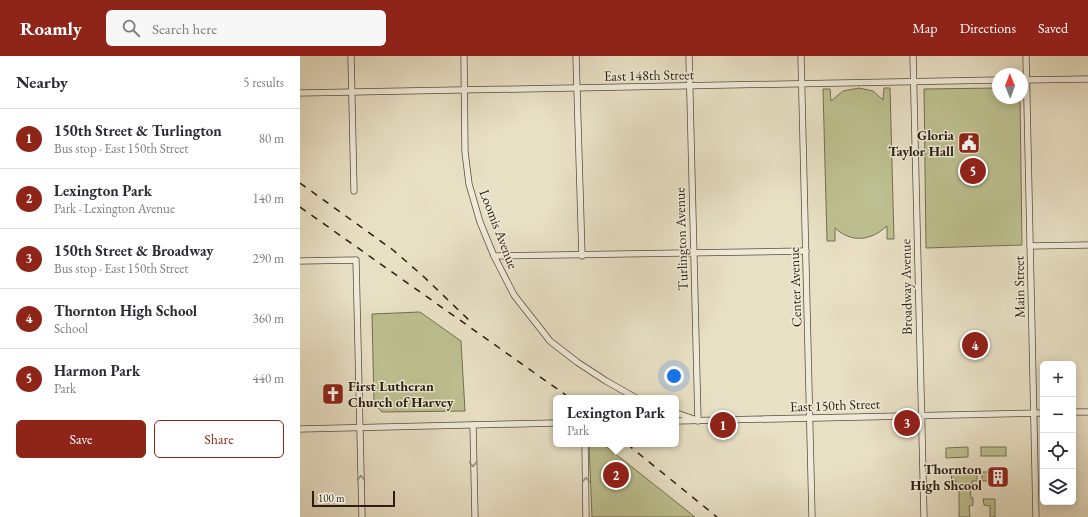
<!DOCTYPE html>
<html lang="en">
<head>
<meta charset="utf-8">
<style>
	:root { --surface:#fff; --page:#f7f7f7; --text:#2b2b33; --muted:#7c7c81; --line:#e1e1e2; --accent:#8f2418 }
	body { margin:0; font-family:"EB Garamond",serif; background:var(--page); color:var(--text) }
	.controls { position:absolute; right:12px; bottom:12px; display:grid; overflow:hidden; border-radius:6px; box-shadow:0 2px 10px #0003 }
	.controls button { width:36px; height:36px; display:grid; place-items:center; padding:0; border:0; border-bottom:1px solid var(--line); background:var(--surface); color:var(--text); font:20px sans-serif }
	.compass { position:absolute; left:692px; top:12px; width:36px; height:36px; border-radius:50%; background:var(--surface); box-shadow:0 2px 10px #0003; rotate:359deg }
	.scale { position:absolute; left:12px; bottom:10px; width:83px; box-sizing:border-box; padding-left:4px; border:2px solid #291e0f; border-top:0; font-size:11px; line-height:14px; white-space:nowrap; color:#291e0f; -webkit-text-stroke:3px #f0ebd9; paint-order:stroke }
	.you { position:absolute; left:374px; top:320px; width:14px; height:14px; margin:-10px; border:3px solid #fff; border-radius:50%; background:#1a73e8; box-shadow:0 0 0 6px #1a73e833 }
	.badge { display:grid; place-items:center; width:26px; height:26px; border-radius:50%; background:var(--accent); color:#fff; font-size:13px; font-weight:700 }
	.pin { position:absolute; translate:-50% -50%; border:2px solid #fff; box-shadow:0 1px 4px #0006 }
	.popup { position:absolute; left:253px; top:339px; width:126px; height:52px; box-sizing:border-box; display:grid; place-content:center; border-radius:6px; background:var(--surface); filter:drop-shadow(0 1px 3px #0005); font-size:13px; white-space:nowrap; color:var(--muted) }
	.popup b { font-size:15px; color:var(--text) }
	.popup::after { content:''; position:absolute; left:50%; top:100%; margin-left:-8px; border:8px solid transparent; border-top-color:var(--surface) }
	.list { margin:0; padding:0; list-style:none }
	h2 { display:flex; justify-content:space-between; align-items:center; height:52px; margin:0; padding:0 16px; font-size:17px }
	h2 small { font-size:13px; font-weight:400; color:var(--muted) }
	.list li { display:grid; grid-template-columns:26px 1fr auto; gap:12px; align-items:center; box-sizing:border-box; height:60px; padding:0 16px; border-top:1px solid var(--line) }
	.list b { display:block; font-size:15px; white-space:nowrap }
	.list p { margin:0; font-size:13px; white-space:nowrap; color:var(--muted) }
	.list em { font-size:13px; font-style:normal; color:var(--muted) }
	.actions { display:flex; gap:8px; padding:12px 16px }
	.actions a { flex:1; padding:9px 0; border:1px solid var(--accent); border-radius:6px; text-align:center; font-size:14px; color:var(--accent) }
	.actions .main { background:var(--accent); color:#fff }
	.icon { flex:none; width:22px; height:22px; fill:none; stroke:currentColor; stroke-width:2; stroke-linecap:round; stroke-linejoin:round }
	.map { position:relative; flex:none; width:788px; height:461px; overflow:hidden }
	header { display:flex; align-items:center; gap:24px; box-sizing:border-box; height:56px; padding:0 20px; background:var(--accent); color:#fff }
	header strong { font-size:19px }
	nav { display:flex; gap:22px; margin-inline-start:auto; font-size:14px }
	.search { width:280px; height:36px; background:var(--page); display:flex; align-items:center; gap:10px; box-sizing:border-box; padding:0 14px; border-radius:6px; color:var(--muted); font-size:15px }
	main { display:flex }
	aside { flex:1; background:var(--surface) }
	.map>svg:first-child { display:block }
	.green { fill:#bdc090; stroke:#736f50 }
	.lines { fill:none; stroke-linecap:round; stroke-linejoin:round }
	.minor-casing { stroke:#594e3c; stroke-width:7 }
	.minor { stroke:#f0ebd9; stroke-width:5.5 }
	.rail { stroke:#291e0f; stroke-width:1.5; stroke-dasharray:7 7; stroke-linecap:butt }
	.oneway { stroke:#968f7e }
	.labels { text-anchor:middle; stroke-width:3; stroke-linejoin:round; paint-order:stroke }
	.street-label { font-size:14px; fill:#291e0f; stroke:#f0ebd9 }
	.poi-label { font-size:14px; font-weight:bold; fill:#291e0f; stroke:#f0ebd9; text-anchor:end }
</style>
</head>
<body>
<header>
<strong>Roamly</strong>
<div class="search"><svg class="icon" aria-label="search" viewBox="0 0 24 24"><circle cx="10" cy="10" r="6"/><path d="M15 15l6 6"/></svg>Search here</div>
<nav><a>Map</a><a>Directions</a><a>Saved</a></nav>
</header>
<main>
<aside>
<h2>Nearby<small>5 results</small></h2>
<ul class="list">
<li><span class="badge">1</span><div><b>150th Street &amp; Turlington</b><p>Bus stop · East 150th Street</p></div><em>80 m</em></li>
<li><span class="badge">2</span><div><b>Lexington Park</b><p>Park · Lexington Avenue</p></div><em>140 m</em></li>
<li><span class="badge">3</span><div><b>150th Street &amp; Broadway</b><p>Bus stop · East 150th Street</p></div><em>290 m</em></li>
<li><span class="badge">4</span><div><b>Thornton High School</b><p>School</p></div><em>360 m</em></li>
<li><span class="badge">5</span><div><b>Harmon Park</b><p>Park</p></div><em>440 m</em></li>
</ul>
<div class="actions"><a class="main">Save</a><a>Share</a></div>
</aside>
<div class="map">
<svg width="788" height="461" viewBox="0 0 788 461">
	<rect width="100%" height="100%" fill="#e8e0c5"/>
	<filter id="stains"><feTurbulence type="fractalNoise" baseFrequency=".005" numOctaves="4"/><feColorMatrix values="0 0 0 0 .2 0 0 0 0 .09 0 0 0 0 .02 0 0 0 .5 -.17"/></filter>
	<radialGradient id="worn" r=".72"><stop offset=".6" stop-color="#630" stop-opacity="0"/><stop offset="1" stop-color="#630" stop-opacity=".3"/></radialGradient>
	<!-- green -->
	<g class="green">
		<path d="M559,32L573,35L583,44L584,32H590L594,183H587V170C571,185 551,187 535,172V185H527L523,33H530L531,45L543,35Z"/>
		<polygon points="698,32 698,42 720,42 722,189 626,192 624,33"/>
		<polygon points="120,256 161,285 165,355 82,356 74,348 72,258"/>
		<polygon points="289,388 303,388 395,461 292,461"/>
		<polygon points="668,391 668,401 646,402 646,392"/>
		<rect x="681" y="391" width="25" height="9"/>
		<polygon points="682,416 704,416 705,425 682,425"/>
		<polygon points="651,417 677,417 677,425 672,425 672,428 670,428 671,442 673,442 673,449 669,450 670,461 659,461 659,430 656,429 656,425 652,426"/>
		<polygon points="683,443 695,443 695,461 690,461 690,450 684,449"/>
	</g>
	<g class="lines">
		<!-- minor casing -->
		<g class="minor-casing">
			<g id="minor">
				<polyline points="51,0 54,135"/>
				<polyline points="164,0 165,96 169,128 180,166 194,200 214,239 250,285 277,306 306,325 336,342"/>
				<polyline points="276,0 282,200"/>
				<polyline points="389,0 398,365"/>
				<polyline points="501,0 512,461"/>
				<polyline points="613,0 624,461"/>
				<polyline points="726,0 736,461"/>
				<polyline points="722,24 788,23"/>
				<polyline points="0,37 698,24"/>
				<polyline points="730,190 788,189"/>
				<polyline points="194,200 506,195"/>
				<polyline points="0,205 56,204 62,461"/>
				<polyline points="773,356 788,356"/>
				<polyline points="376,357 394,363"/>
				<polyline points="376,365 743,357"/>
				<polyline points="173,369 175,461"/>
				<polyline points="0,373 256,367"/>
				<polyline points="285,388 286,461"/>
			</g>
		</g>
		<!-- minor -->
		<use href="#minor" class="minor"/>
		<!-- rail -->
		<g class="rail">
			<polyline points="0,127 93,194 123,220 172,267"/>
			<polyline points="0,151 270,342"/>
			<polyline points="327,388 417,461"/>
		</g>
	</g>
	<!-- one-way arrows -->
	<defs><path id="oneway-chevron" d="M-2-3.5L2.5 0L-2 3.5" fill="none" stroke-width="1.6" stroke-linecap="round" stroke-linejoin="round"/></defs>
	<g class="oneway">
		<use href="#oneway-chevron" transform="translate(173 408) rotate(89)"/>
		<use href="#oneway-chevron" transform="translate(61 422) rotate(-91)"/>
		<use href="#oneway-chevron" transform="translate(286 424) rotate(-91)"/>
	</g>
	<!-- icons -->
	<defs>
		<g id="civic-square" transform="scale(1.15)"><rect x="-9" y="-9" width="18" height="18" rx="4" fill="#8f2418" stroke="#f0ebd9"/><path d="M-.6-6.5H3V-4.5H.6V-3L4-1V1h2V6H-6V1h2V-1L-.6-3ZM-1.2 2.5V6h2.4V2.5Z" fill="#fff"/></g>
		<g id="church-square" transform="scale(1.15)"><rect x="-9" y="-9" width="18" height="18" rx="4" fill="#8f2418" stroke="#f0ebd9"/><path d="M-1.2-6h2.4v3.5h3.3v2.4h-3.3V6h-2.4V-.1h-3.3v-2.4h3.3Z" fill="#fff"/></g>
		<g id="building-square" transform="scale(1.15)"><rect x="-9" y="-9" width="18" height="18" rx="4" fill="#8f2418" stroke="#f0ebd9"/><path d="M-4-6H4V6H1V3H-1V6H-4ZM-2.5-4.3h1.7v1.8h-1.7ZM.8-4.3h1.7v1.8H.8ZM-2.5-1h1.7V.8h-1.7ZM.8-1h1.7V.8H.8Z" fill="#fff"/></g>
	</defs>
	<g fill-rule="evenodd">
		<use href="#civic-square" x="669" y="87"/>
		<use href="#church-square" x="33" y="338"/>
		<use href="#building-square" x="698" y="421"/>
	</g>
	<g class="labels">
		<!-- street labels -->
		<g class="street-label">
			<text transform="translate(349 19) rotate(-1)" y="5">East 148th Street</text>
			<text transform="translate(199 173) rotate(69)" y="5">Loomis Avenue</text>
			<text transform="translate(381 183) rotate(-92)" y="5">Turlington Avenue</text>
			<text transform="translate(495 231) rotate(-92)" y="5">Center Avenue</text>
			<text transform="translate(606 231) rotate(-91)" y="5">Broadway Avenue</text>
			<text transform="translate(719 231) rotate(-91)" y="5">Main Street</text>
			<text transform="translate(535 349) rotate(-2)" y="5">East 150th Street</text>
		</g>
		<!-- poi labels -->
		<g class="poi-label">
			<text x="654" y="84">Gloria<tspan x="654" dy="16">Taylor Hall</tspan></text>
			<text x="48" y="335" text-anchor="start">First Lutheran<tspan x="48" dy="16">Church of Harvey</tspan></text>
			<text x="682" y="418">Thornton<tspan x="682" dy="16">High Shcool</tspan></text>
		</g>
	</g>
	<rect width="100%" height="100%" filter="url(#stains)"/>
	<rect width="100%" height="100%" fill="url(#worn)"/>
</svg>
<div class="controls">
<button>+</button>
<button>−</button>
<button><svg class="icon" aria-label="locate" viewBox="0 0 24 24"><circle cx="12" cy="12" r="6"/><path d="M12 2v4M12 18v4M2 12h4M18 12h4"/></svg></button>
<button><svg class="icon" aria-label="layers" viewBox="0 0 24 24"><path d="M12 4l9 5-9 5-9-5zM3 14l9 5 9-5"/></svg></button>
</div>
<svg class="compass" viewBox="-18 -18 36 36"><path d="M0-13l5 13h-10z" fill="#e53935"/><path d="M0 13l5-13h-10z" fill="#7c7c81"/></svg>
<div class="scale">100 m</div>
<div class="you"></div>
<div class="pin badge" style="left:423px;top:369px">1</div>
<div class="pin badge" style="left:316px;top:419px">2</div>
<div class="popup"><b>Lexington Park</b>Park</div>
<div class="pin badge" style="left:607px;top:367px">3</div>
<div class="pin badge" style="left:675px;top:289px">4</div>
<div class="pin badge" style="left:673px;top:115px">5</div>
</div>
</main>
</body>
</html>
